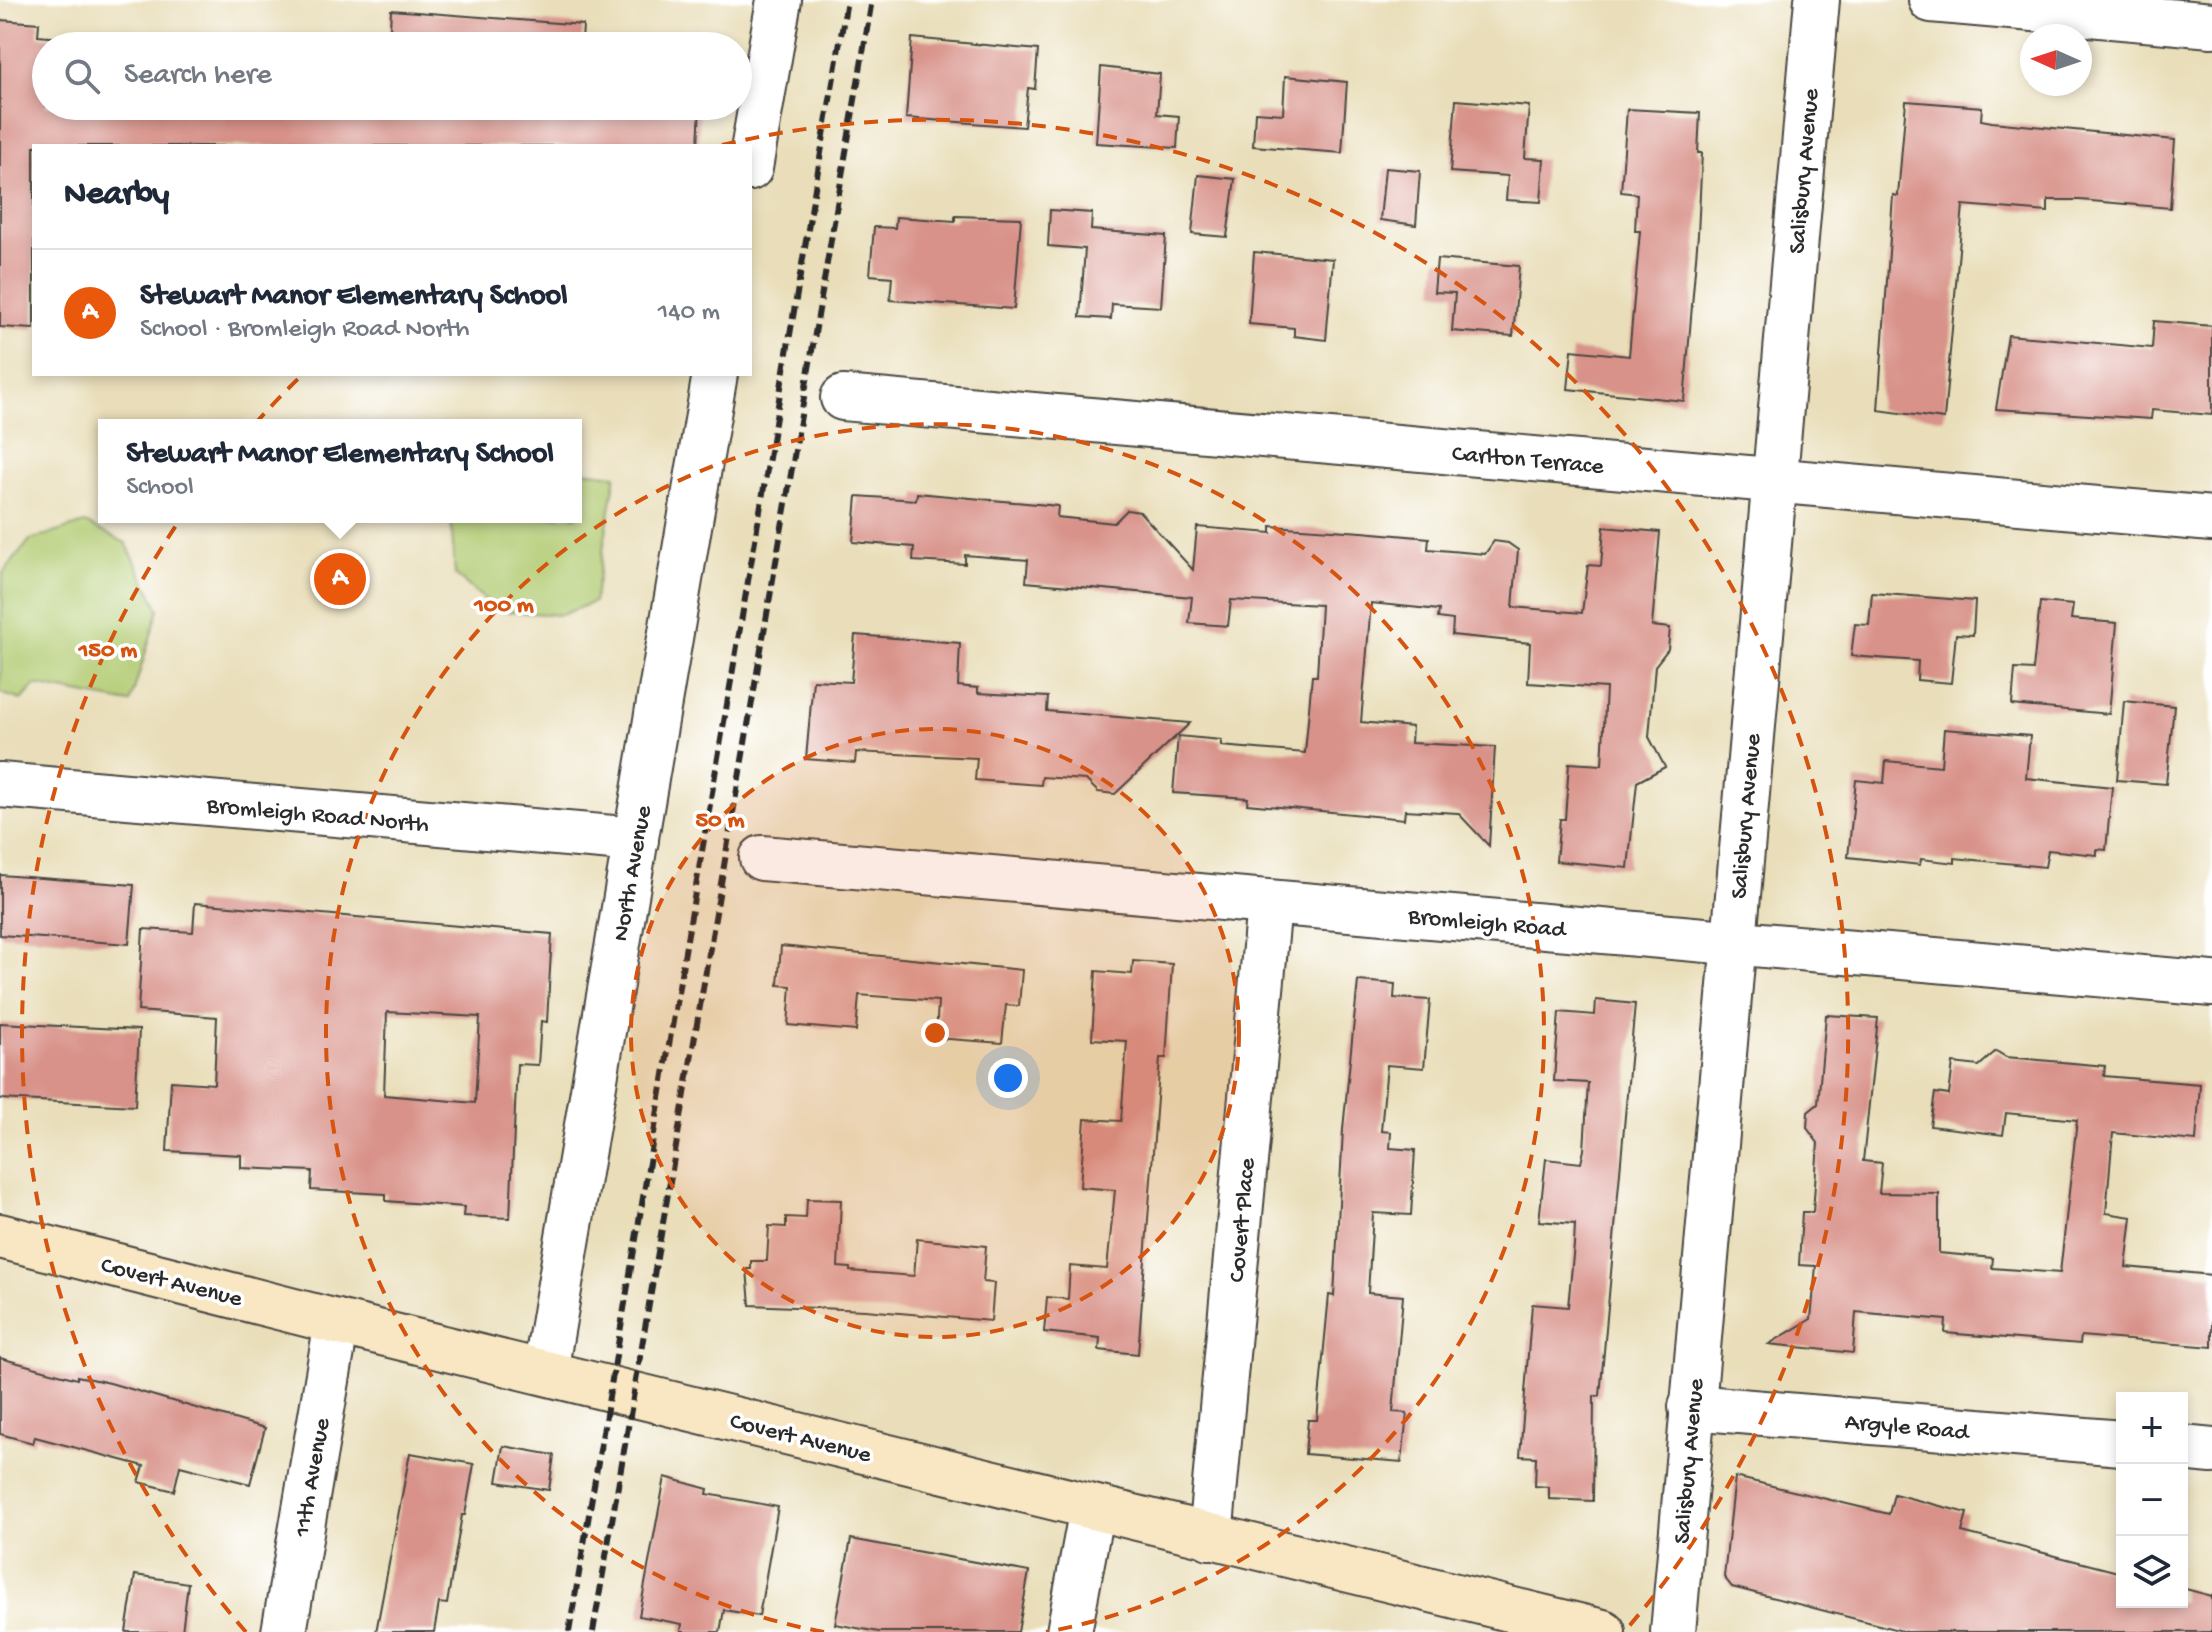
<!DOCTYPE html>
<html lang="en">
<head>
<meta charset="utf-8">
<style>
	:root { --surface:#fff; --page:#f6f6f7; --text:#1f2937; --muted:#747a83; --line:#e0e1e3; --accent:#ea580c }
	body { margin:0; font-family:"Gochi Hand",sans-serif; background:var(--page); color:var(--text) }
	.controls { position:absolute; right:24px; bottom:24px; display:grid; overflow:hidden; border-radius:0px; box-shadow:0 4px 12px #0003 }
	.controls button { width:72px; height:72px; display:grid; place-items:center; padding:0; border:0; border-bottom:2px solid var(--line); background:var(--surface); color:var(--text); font:40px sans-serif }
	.compass { position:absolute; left:2020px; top:24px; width:72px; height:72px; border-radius:50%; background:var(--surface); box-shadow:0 4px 12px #0003; rotate:273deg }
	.you { position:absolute; left:1008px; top:1078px; width:28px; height:28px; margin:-20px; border:6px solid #fff; border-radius:50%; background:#1a73e8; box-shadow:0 0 0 12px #1a73e833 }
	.badge { display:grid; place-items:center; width:52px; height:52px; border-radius:50%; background:var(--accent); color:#fff; font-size:26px; font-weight:700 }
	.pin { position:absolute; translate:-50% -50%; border:4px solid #fff; box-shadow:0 2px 8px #0006 }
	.popup { position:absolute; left:98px; top:419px; width:484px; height:104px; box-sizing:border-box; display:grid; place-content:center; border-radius:0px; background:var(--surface); filter:drop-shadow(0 2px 6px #0005); font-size:26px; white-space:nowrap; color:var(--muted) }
	.popup b { font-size:30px; color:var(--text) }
	.popup::after { content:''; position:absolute; left:50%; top:100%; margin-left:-16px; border:16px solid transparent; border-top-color:var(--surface) }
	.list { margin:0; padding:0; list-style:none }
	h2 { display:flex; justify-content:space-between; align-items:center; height:104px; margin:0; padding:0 32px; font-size:34px }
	h2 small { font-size:26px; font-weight:400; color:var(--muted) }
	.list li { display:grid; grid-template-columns:52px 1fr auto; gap:24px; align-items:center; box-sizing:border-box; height:128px; padding:0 32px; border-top:2px solid var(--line) }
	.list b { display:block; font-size:30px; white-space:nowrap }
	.list p { margin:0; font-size:26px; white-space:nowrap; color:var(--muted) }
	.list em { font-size:26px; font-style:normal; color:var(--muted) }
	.icon { flex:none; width:44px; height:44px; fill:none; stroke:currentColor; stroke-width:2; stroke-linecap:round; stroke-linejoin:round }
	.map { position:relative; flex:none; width:2212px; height:1632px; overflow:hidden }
	.search { position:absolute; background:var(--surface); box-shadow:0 4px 12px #0003; left:32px; top:32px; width:720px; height:88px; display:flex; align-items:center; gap:20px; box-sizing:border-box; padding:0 28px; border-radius:44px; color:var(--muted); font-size:30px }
	.panel { position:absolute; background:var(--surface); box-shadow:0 4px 12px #0003; left:32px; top:144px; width:720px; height:232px; border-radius:0px }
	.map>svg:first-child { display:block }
	.green { fill:#b1ca6f; stroke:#6e7a4d; stroke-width:2 }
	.building { fill:#d89289; fill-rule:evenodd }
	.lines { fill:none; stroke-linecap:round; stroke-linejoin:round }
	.street-casing { stroke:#484640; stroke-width:48 }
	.secondary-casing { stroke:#484640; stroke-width:48 }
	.street { stroke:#fff; stroke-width:44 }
	.secondary { stroke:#f9e7c3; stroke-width:44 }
	.rail { stroke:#2b2b2b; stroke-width:6; stroke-dasharray:12 6; stroke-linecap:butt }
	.ring { fill:none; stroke:#d5540f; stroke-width:4; stroke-dasharray:14 10 }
	.labels { text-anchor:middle; stroke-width:7; stroke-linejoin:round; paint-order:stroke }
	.street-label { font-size:24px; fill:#2b2b2b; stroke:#fff }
	.centre { fill:#d5540f; stroke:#fff; stroke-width:4 }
	.ring-label { font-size:24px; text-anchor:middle; font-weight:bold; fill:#d5540f; stroke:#fff; stroke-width:7; stroke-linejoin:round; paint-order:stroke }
</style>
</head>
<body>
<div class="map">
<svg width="2212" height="1632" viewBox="0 0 2212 1632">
	<rect width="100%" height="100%" fill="#fff"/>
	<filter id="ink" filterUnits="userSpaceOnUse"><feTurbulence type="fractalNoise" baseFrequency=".0125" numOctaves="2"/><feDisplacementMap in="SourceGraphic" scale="16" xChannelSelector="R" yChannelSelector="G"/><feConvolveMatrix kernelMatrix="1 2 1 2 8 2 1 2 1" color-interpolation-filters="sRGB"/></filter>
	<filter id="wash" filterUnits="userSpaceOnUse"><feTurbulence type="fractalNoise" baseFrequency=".006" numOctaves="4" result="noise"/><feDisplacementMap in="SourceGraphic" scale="32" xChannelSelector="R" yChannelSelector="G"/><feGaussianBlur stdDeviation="1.8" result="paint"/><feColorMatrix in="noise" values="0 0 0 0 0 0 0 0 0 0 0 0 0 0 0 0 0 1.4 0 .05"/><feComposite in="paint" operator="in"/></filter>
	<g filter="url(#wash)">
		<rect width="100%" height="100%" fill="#e9deb9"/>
		<!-- green -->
		<g class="green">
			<polygon points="576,470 616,475 594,602 561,615 499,611 455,575 451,517 576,517"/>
			<polygon points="85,523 126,543 159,609 130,703 35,685 22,700 0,693 3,573 30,540"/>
		</g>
		<g id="blocks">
			<!-- building -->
			<g class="building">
				<polygon points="391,10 583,25 582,41 644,46 389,46"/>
				<polygon points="0,20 39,23 38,36 124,43 123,46 46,46 46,106 700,106 698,146 34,146 34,329 0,327"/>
				<polygon points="912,38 1038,50 1035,89 1028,88 1024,127 906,118"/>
				<polygon points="1101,67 1160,74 1157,114 1179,116 1177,148 1096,143"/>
				<polygon points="1285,76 1347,82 1342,153 1253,146 1255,112 1283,114"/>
				<polygon points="1456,100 1529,106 1525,158 1544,159 1541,202 1506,200 1508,176 1450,172"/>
				<polygon points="1906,101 1982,107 1981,120 1992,122 2175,140 2170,208 2080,200 2048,200 2048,212 1963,205 1944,419 1878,410 1893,195 1898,196"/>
				<polygon points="1627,109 1700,113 1698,153 1702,153 1698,234 1684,401 1568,389 1572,350 1629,356 1640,231 1635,231 1637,194 1621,192"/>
				<polygon points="1385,168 1420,171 1416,225 1380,220"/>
				<polygon points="1198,175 1235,179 1227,237 1192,234"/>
				<polygon points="1050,210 1092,213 1091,230 1166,236 1161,307 1112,304 1111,319 1080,317 1085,249 1048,246"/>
				<polygon points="955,216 1021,218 1014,309 890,300 892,277 870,275 874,227 895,228 896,217 955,221"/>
				<polygon points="1254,252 1333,259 1326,340 1294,336 1294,328 1249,324"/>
				<polygon points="1437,259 1519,266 1513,336 1452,331 1455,293 1434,292"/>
				<polygon points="2154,321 2212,326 2212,415 2152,410 2151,419 1996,409 2008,335 2152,348"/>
				<polygon points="917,493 1058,506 1057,517 1114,523 1127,510 1140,512 1193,570 1197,527 1271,533 1271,526 1362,532 1429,538 1428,549 1485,554 1494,541 1508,543 1518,550 1513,607 1582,613 1588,565 1601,566 1604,527 1660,532 1652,626 1670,628 1668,649 1655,666 1649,737 1665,767 1637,782 1628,868 1556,861 1560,819 1565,819 1569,763 1602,765 1606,688 1528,683 1530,643 1452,635 1453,620 1438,618 1439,610 1371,603 1361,722 1412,727 1411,743 1495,747 1489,846 1458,813 1405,810 1404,819 1247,804 1248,798 1173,793 1178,736 1221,740 1221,746 1305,753 1312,676 1317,676 1321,605 1231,600 1228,626 1189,623 1192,597 1026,582 1028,560 965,555 965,564 913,561 914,547 853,542 857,496 916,500"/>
				<polygon points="1872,593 1975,601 1973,635 1956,634 1951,683 1917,680 1918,661 1851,656 1855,624 1869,625"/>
				<polygon points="2040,602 2073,605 2071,619 2117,623 2109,714 2012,705 2015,669 2033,670"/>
				<polygon points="855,635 960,643 958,686 978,688 978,693 1048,697 1047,711 1190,723 1115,794 1098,792 1086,780 1042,777 1041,785 975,780 977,758 856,752 855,763 806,759 813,680 851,682"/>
				<polygon points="2124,701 2174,706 2166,784 2117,780"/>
				<polygon points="1944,729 2030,736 2026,778 2112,787 2106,850 2097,849 2097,855 2048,850 2045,867 1955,858 1955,863 1921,859 1920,865 1848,857 1856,780 1884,783 1886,761 1941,766"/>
				<polygon points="0,875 134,885 129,944 0,935"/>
				<path d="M195,903L552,934L547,1022L541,1021L538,1065L517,1064L510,1218L463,1216L464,1207L386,1201V1194L311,1190L312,1171L241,1168V1155L167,1151L171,1081L214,1084L217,1017L138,1011L143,929L193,932ZM387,1012L480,1017L475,1103L384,1095Z"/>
				<polygon points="781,946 1022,970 1019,1006 1006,1005 1002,1043 936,1038 938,1001 859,995 856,1031 788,1025 791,986 778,985"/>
				<polygon points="1133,961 1172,964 1166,1058 1160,1058 1138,1354 1099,1350 1100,1338 1044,1332 1047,1297 1068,1299 1070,1266 1107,1269 1115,1190 1080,1187 1085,1119 1121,1121 1127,1041 1092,1039 1096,971 1132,974"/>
				<polygon points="1358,981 1395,984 1394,998 1430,1000 1424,1068 1387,1065 1381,1131 1391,1132 1390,1148 1415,1150 1411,1215 1373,1213 1368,1293 1403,1296 1393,1412 1407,1413 1402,1462 1305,1454 1308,1420 1317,1420 1329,1295 1334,1296 1343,1129"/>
				<polygon points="1596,1000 1635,1004 1600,1396 1594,1396 1593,1501 1549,1499 1549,1487 1535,1486 1536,1457 1520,1456 1532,1304 1568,1307 1574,1245 1575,1224 1539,1221 1546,1159 1581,1163 1584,1150 1588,1083 1554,1081 1559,1012 1595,1015"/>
				<polygon points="1826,1015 1878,1018 1863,1161 1882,1163 1879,1193 1939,1194 1939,1253 1993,1258 1992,1268 2060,1273 2077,1120 2006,1113 2003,1135 1930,1126 1935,1093 1949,1095 1953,1063 1979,1066 1996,1051 2006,1057 2105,1066 2104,1076 2200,1084 2196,1141 2113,1133 2106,1213 2132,1217 2126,1267 2212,1275 2212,1347 2081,1336 2080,1344 1945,1333 1946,1320 1856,1312 1853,1353 1769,1344 1811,1319 1816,1266 1799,1265 1802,1212 1813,1212 1818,1143 1807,1128 1808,1112 1818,1104"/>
				<polygon points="0,1023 139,1030 135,1106 0,1099"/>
				<polygon points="807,1199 841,1200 838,1267 850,1268 850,1271 914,1276 917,1239 986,1246 983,1282 994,1283 991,1321 865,1310 750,1305 747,1269 751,1269 751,1261 767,1261 769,1226 786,1227 786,1217 806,1218"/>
				<polygon points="0,1358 77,1379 77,1376 110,1383 265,1428 250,1484 180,1466 174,1491 139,1482 144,1466 35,1437 33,1443 0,1434"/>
				<polygon points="503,1446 554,1455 549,1490 497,1482"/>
				<polygon points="410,1453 474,1464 465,1515 462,1515 447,1604 439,1603 434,1632 376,1632"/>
				<polygon points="665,1477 708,1489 707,1494 778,1507 759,1616 724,1610 720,1632 681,1632 682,1624 639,1616"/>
				<polygon points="1735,1477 1889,1514 1894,1494 1967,1513 1962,1532 2122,1573 2122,1602 2182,1602 2182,1588 2212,1596 2212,1632 1906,1632 1732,1587 1724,1577"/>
				<polygon points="851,1539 1029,1572 1018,1632 879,1632 835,1624"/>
				<polygon points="135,1575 188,1583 182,1632 126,1632"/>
			</g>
		</g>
	</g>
	<g filter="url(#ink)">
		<use href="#blocks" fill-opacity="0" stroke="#484640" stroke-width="2"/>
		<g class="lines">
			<!-- street casing -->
			<g class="street-casing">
				<g id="street">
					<polyline points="1931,0 2212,25"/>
					<polyline points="750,168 779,0"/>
					<polyline points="843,398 2212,519"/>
					<polyline points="0,785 636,840"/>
					<polyline points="762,858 2212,984"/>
					<polyline points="545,1372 715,374"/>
					<polyline points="1691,1407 2122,1443"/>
					<polyline points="2182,1448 2212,1451"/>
					<polyline points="1210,1537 1269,904"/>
					<polyline points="284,1632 337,1322"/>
					<polyline points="1069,1632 1092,1508"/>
					<polyline points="1673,1632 1817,0"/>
				</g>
			</g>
			<!-- secondary casing -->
			<g class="secondary-casing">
				<polyline id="secondary" points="0,1236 337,1322 1603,1632"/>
			</g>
			<!-- street -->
			<use href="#street" class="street"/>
			<!-- secondary -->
			<use href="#secondary" class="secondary"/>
			<!-- rail -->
			<g class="rail">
				<polyline points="569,1632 847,0"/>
				<polyline points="593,1632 872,0"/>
			</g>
		</g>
	</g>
	<!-- distance rings -->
	<circle cx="935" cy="1033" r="304" fill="#d5540f" fill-opacity=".12"/>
	<g class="ring">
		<circle cx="935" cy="1033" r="304"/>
		<path d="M824 1632A609 609 0 1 1 1046 1632"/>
		<path d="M246 1632A913 913 0 0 1 301 376M722 145A913 913 0 0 1 1624 1632"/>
	</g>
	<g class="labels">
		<!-- street labels -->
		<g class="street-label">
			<text transform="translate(1802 171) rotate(-85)" y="8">Salisbury Avenue</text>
			<text transform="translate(1528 458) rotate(5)" y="8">Carlton Terrace</text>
			<text transform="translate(318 813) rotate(5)" y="8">Bromleigh Road North</text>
			<text transform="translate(1744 816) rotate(-85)" y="8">Salisbury Avenue</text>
			<text transform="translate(630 873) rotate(-80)" y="8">North Avenue</text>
			<text transform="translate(1487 921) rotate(5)" y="8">Bromleigh Road</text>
			<text transform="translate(1240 1220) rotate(-85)" y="8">Covert Place</text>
			<text transform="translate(172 1280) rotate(14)" y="8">Covert Avenue</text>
			<text transform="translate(1907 1425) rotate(5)" y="8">Argyle Road</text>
			<text transform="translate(801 1436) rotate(14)" y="8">Covert Avenue</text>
			<text transform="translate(1687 1461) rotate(-85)" y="8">Salisbury Avenue</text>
			<text transform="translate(310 1477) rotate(-80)" y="8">11th Avenue</text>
		</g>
	</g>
	<circle cx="935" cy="1033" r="12" class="centre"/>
	<g class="ring-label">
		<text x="504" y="611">100 m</text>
		<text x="108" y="656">150 m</text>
		<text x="720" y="826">50 m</text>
	</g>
</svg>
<div class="controls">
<button>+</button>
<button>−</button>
<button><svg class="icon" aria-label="layers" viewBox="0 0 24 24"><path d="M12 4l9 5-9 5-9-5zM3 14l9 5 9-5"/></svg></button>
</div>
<svg class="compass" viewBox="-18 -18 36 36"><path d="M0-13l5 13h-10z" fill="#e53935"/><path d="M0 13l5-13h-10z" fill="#747a83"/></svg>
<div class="you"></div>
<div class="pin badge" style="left:340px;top:579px">A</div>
<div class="popup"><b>Stewart Manor Elementary School</b>School</div>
<div class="search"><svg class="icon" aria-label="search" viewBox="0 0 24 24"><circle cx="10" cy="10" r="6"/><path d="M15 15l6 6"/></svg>Search here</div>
<section class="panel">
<h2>Nearby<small></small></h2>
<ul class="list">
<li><span class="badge">A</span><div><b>Stewart Manor Elementary School</b><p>School · Bromleigh Road North</p></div><em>140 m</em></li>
</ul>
</section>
</div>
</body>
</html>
